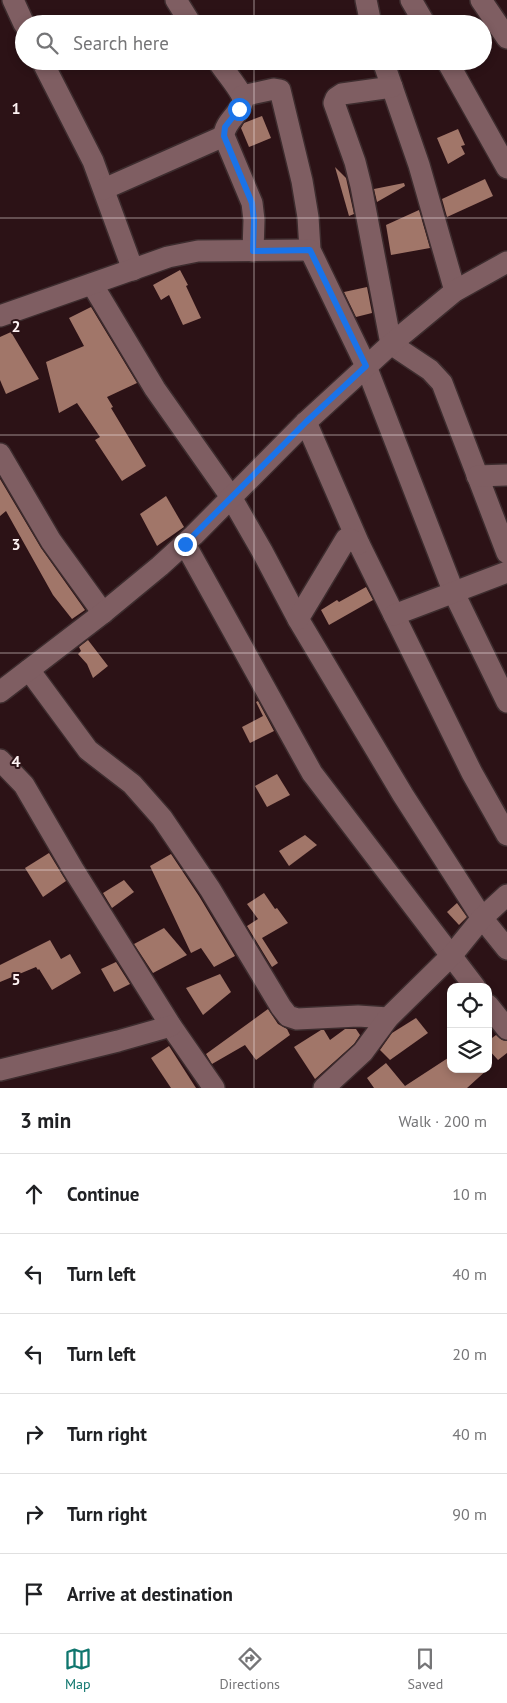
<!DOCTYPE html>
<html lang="en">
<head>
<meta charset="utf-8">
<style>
	:root { --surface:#fff; --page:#f6f6f6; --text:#202124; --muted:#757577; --line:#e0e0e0; --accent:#0f766e }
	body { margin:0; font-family:"PT Sans",sans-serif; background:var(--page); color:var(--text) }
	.controls { position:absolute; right:15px; bottom:15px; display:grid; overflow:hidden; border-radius:10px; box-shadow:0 2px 8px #0003 }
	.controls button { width:45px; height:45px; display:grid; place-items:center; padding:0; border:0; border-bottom:1px solid var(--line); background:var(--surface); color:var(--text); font:25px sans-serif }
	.stop { position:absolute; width:15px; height:15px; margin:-11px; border:4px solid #1a73e8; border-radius:50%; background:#fff }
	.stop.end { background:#1a73e8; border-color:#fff; box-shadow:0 1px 5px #0008 }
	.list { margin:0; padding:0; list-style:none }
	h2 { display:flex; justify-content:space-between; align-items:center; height:65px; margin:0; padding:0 20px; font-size:21px }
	h2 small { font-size:16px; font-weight:400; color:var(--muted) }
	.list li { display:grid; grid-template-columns:32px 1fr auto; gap:15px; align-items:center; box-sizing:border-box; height:80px; padding:0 20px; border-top:1px solid var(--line) }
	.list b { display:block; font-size:19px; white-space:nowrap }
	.list em { font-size:16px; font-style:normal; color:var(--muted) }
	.icon { flex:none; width:28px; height:28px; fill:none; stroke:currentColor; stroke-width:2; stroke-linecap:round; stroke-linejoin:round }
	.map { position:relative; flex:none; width:507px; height:1088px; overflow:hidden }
	.search { position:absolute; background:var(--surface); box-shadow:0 2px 8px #0003; left:15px; right:15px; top:15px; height:55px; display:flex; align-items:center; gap:12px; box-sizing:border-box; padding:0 18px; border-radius:28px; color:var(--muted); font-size:19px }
	.sheet { height:545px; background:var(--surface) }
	nav { display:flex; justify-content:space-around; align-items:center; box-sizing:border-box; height:70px; border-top:1px solid var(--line); background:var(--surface); font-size:14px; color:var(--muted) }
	nav a { display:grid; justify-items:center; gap:2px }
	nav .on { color:var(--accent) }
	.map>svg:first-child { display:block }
	.building { fill:#a17669 }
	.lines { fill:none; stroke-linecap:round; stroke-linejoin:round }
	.minor-casing { stroke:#3d2c2e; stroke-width:24 }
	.minor { stroke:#7f5e62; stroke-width:21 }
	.route { stroke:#1a73e8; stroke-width:6 }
	.grid { fill:none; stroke:#fdf1f2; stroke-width:1; stroke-opacity:0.55 }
	.grid-label { font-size:16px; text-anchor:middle; font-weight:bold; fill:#fdf1f2; stroke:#2c1216; stroke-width:4; stroke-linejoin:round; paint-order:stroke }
</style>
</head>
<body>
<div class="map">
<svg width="507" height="1088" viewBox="0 0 507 1088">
	<rect width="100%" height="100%" fill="#2c1216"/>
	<!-- building -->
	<g class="building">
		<polygon points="262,116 271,138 249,147 241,128 244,123"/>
		<polygon points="458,129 465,145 461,146 465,154 448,164 437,138"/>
		<polygon points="335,167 346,178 354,214 349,216"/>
		<polygon points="485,179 493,196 447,217 442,199"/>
		<polygon points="404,183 405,186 377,202 374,189"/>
		<polygon points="419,210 430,248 391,255 386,225"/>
		<polygon points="180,270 188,285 186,286 201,318 183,325 169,295 161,300 153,285"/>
		<polygon points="367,287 372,313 356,317 344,292"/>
		<polygon points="91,307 137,383 107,397 113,407 111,408 146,466 122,481 95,440 100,437 77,403 59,413 46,362 84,346 69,318"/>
		<polygon points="11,332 39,379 6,394 0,380 0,337"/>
		<polygon points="0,479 41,548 85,610 72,619 53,595 6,511 0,516"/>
		<polygon points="166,496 184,527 157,546 140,514"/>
		<polygon points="366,587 373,600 329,625 321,610 337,600 339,602"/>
		<polygon points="88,640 108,666 93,678 87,664 78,654 81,651 79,647"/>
		<polygon points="258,701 274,731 250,743 242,727 263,716 256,702"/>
		<polygon points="277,774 290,795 267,807 255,786"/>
		<polygon points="305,835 317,845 289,866 279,851"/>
		<polygon points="49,853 66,881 43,897 25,868"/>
		<polygon points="171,854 199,896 235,956 214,967 201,948 191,953 150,866"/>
		<polygon points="124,880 134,892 112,908 103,893"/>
		<polygon points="264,893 275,909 277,908 288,923 262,938 278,963 272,967 247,926 258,919 247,904"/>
		<polygon points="457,903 467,917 459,925 447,912"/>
		<polygon points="164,928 187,955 153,973 134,944"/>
		<polygon points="50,940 61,959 70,954 81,973 52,990 39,969 38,970 36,967 0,982 0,965"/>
		<polygon points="116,962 130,984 114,992 101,969"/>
		<polygon points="220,974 231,992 203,1015 186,988"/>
		<polygon points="268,1009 278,1024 287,1029 290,1035 256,1060 245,1045 212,1064 206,1054"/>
		<polygon points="416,1018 428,1033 390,1060 380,1050 392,1033"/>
		<polygon points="345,1029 356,1029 360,1035 354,1044 315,1079 294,1047 321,1030 324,1030 330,1040"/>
		<polygon points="496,1035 502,1040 507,1041 507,1053 498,1060 488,1049 488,1041"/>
		<polygon points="169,1046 196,1088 171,1088 151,1058"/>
		<polygon points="451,1056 451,1069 488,1069 467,1088 374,1088 367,1078 386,1063 405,1086"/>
	</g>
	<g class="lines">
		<!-- minor casing -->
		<g class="minor-casing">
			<g id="minor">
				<polyline points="13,0 24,24"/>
				<polyline points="176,0 191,24"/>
				<polyline points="366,0 371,24"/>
				<polyline points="411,0 425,24"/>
				<polyline points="481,0 507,38"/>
				<polyline points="42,61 93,161 133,270"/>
				<path d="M218,61C225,72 235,83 241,94C249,109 224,119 224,136L252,203L254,220L253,251"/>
				<polyline points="383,61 419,165 455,291"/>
				<polyline points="447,61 507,168"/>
				<polyline points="392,87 342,94 336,98 334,103 355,162 361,186 391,344 430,370 442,383 507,553"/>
				<polyline points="242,96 274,89 280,90 302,181 308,217 310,250 366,366 454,593 507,702"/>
				<polyline points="104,189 224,136"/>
				<polyline points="92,284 155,389 231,497 262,551 298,619 403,795 482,918 507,949"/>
				<polyline points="0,316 168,257 198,251 310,250"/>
				<polyline points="306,422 359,544 472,773 507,835"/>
				<polyline points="0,454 51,541 103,613"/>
				<polyline points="477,476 507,475"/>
				<polyline points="185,544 312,773 475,987"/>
				<polyline points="394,615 507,572"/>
				<polyline points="298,619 346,539 350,539 359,544"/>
				<polyline points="29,670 88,750 132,784 162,818 210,889 281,1007 288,1016 297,1019 358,1016 388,1018"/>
				<polyline points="0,692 103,613 160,566 194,535 306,422 391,344 455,291 507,262"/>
				<polyline points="0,760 24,785 73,869 171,1026 214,1088"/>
				<polyline points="488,1005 507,1029"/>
				<polyline points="0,1070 118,1041 171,1026"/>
				<polyline points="324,1088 363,1052 388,1018 452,955 482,918 507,895"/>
			</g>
		</g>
		<!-- minor -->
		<use href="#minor" class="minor"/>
	</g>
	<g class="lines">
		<!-- route -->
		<polyline class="route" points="185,544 306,422 366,366 310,250 253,251 254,220 252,203 224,136 225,127 239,109"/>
	</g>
	<!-- grid -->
	<path class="grid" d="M254,0V24M254,61V1088M0,218H507M0,435H507M0,653H507M0,870H507"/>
	<g class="grid-label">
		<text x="16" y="114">1</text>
		<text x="16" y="332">2</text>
		<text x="16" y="550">3</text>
		<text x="16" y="767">4</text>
		<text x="16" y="985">5</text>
	</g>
</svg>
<div class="controls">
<button><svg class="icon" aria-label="locate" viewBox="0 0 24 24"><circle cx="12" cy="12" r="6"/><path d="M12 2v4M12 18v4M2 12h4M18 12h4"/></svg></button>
<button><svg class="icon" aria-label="layers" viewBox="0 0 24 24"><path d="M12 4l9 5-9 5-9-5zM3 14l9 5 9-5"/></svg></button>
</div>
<div class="stop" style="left:239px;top:109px"></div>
<div class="stop end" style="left:185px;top:544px"></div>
<div class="search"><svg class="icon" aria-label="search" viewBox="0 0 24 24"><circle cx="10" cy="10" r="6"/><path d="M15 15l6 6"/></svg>Search here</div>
</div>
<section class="sheet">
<h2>3 min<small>Walk · 200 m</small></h2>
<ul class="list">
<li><svg class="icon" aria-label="ahead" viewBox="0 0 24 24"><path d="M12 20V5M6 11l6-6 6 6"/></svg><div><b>Continue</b></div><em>10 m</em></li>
<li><svg class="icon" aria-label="left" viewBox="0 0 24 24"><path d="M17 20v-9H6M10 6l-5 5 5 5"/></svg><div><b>Turn left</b></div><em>40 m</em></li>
<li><svg class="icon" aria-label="left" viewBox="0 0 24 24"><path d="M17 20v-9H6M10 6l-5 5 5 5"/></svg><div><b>Turn left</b></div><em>20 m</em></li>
<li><svg class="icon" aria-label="right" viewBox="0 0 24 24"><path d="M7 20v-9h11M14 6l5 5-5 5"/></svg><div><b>Turn right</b></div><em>40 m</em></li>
<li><svg class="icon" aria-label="right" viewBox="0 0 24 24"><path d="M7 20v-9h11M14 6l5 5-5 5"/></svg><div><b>Turn right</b></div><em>90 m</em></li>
<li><svg class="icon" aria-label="arrive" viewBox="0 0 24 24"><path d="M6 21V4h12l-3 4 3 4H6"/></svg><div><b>Arrive at destination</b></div></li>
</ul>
</section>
<nav>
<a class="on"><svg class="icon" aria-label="map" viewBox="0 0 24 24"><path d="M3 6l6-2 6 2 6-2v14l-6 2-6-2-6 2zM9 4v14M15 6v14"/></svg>Map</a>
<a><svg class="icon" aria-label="directions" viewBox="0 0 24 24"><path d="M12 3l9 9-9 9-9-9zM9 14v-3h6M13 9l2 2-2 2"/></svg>Directions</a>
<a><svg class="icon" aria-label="saved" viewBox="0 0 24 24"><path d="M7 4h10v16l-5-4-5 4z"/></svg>Saved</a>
</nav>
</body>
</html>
